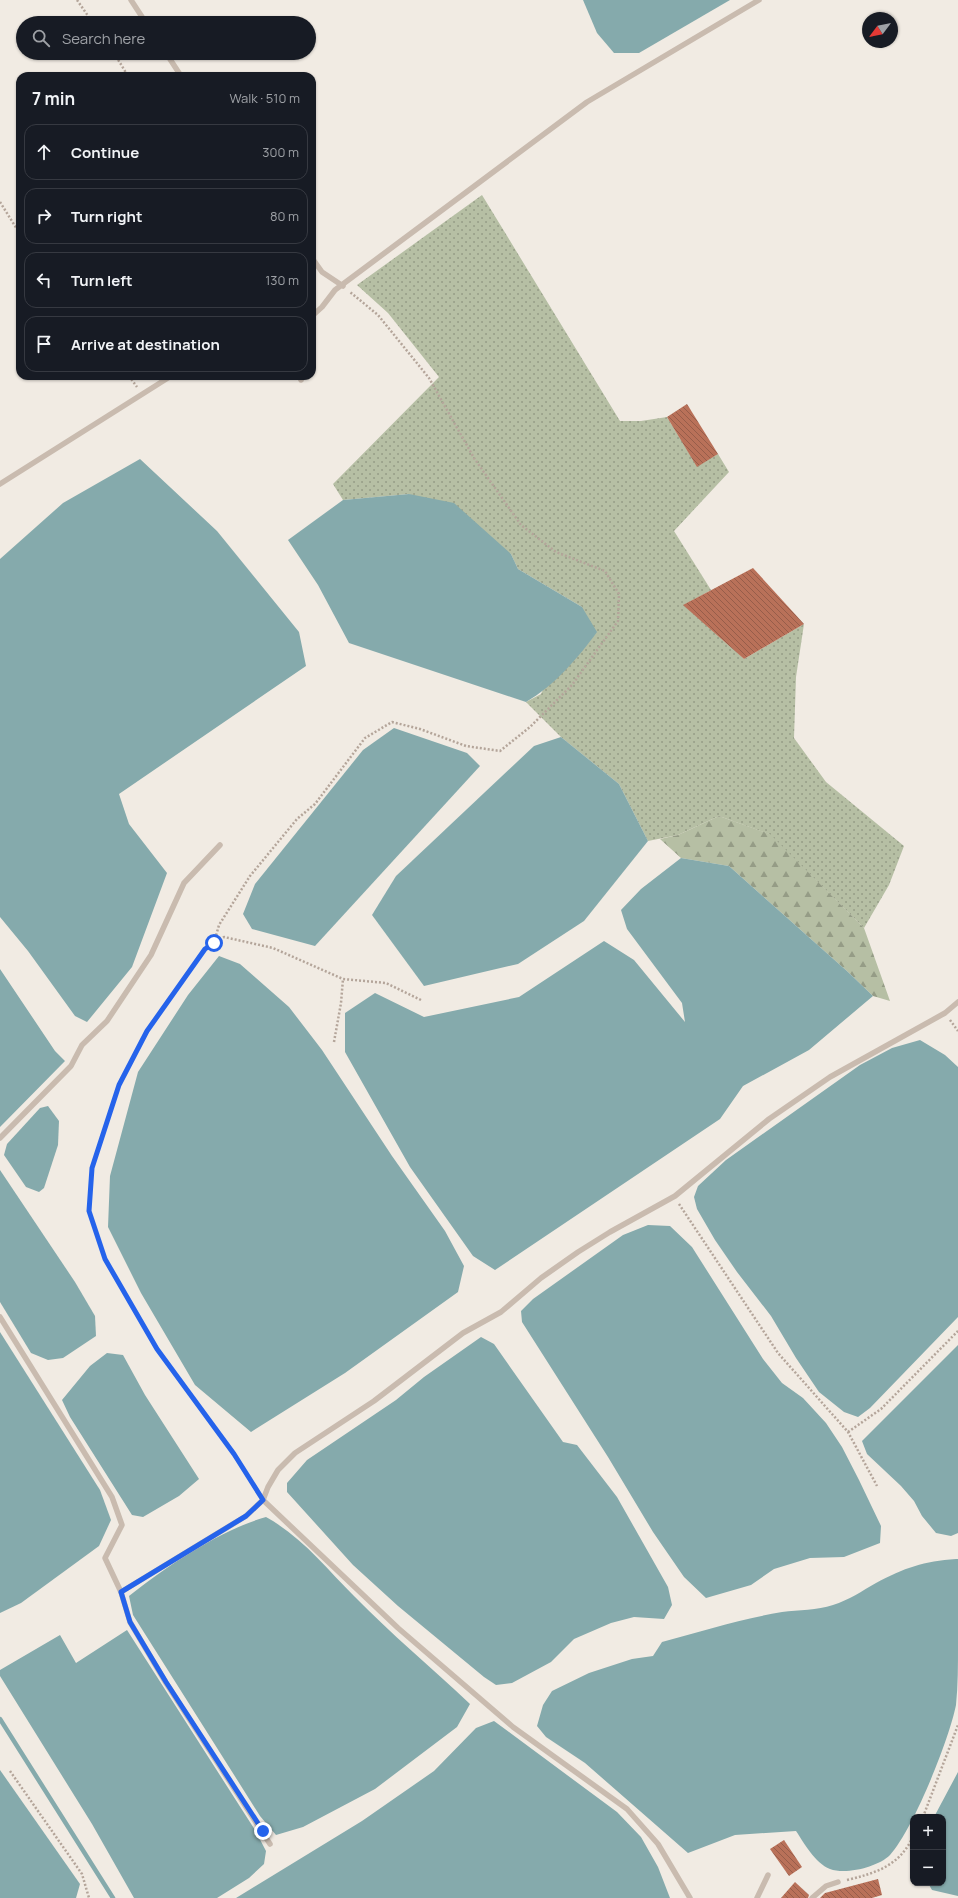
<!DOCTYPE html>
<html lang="en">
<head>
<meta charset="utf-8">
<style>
	:root { --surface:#171b24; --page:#242831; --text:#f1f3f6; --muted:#9ea1a6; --line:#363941 }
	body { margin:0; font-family:Manrope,sans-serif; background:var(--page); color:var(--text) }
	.controls { position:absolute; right:12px; bottom:12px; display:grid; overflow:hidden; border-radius:8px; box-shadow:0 1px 3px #0004 }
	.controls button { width:36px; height:36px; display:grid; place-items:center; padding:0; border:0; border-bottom:1px solid var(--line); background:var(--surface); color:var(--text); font:20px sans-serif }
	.compass { position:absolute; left:862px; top:12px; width:36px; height:36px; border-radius:50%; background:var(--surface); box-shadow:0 1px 3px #0004; rotate:238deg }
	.stop { position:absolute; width:12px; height:12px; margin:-9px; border:3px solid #2563eb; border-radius:50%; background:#fff }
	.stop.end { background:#2563eb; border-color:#fff; box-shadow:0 1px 4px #0008 }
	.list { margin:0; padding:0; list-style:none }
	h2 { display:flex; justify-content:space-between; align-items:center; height:52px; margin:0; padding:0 16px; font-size:17px }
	h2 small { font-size:13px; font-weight:400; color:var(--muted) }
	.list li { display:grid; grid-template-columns:26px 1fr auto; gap:12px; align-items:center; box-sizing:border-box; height:56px; margin:0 8px 8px; padding:0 8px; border:1px solid var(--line); border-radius:12px }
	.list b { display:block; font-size:15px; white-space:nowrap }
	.list em { font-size:13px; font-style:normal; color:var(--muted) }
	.icon { flex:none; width:22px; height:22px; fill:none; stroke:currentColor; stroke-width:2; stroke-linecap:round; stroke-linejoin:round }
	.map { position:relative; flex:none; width:958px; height:1898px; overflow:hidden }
	.search { position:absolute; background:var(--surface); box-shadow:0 1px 3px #0004; left:16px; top:16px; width:300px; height:44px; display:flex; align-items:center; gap:10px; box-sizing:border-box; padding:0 14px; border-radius:22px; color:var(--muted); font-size:15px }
	.panel { position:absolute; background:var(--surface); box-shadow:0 1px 3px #0004; left:16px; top:72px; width:300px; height:308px; border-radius:12px }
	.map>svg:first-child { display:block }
	.grass { fill:url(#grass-dots) }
	.forest { fill:url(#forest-firs) }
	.water { fill:#85aaac }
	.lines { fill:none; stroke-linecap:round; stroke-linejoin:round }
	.stream { stroke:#85aaac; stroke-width:4.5 }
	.building { fill:url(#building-back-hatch) }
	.path { stroke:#b4a59a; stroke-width:2.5; stroke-dasharray:2 2; stroke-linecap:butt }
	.service { stroke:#c9bbaf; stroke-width:5.5 }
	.route { stroke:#2563eb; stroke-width:5 }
</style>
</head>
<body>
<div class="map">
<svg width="958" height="1898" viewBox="0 0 958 1898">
	<defs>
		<pattern id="grass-dots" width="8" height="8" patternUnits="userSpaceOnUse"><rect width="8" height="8" fill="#b6bfa4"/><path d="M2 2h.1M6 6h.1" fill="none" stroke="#959c86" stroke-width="1.8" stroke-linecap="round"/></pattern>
		<pattern id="forest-firs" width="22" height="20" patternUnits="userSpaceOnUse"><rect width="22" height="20" fill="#b6bfa4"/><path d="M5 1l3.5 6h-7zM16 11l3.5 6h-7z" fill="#959c86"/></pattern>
		<pattern id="building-back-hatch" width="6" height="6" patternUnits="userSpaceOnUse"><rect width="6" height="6" fill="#b97159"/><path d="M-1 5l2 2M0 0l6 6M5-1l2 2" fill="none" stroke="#975d4a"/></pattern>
	</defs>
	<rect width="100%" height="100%" fill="#f1ebe3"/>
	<!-- grass -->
	<polygon class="grass" points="482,195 620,421 641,421 667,417 697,466 718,454 729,472 674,531 711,590 684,605 744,659 804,624 796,677 794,738 826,782 904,846 889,885 864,928 769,834 719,816 678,835 648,841 619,784 561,737 526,702 541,694 582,607 518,569 511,554 409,494 343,500 333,484 439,377 388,313 357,285"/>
	<!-- forest -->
	<polygon class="forest" points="719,816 770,834 864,928 890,1001 873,996 848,972 729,866 681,858 660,839 678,835"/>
	<!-- water -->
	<g class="water">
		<polygon points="583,0 730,0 639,53 614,53 597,33"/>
		<polygon points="140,459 217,531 299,632 306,666 119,794 129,824 167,873 132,967 87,1022 75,1016 28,951 0,917 0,559 63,503"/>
		<path d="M409,494L454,503L511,554L518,569L582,607L597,632C578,658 554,686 526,702L349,643L318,585L288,540L343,500Z"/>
		<polygon points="394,728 467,753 480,766 315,946 252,929 243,914 255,884 363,750"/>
		<polygon points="561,737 619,784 648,841 584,921 518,964 424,986 372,915 396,876 534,746"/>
		<polygon points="681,858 729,866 848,972 873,996 809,1050 743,1086 720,1119 495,1270 473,1256 410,1167 345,1052 345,1013 375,993 424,1017 519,997 604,941 634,960 685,1022 682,1003 627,929 621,910 641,889"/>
		<polygon points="219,956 240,964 289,1007 322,1050 392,1156 445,1231 464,1266 458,1292 345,1373 251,1432 195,1385 141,1293 108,1227 110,1176 138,1072 188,995"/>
		<polygon points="0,969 55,1051 65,1061 0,1127"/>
		<polygon points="920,1040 945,1055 958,1067 958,1317 870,1408 858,1417 844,1412 819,1392 796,1358 771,1316 737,1272 715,1240 697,1209 694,1197 698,1186 726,1160 860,1065 892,1048"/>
		<polygon points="48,1106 59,1121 58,1145 44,1188 39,1192 26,1187 4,1155 7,1144 40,1108"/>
		<polygon points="0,1170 75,1282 95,1316 96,1336 63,1358 48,1360 31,1353 0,1302"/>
		<polygon points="648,1225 670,1226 692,1247 763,1359 782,1383 803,1398 826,1423 842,1447 859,1480 881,1526 880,1543 844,1557 810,1558 774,1569 751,1585 706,1598 684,1577 653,1532 608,1457 522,1322 521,1311 533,1299 623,1235"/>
		<polygon points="0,1332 100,1490 111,1520 99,1546 21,1603 0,1613"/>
		<polygon points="481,1337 494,1344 563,1442 577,1445 617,1497 668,1587 672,1605 664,1619 634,1617 611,1623 574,1639 551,1662 512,1683 496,1685 484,1677 398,1606 353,1565 287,1492 287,1483 307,1460 396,1400 424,1377"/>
		<polygon points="958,1345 958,1533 951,1536 936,1533 922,1516 914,1501 901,1486 867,1454 862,1441"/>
		<polygon points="107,1353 123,1355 145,1395 199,1479 179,1496 143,1517 132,1515 70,1417 62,1400 90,1366"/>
		<path d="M266,1517C302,1537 325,1567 354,1596C391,1634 432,1668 470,1704L457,1727L375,1789L303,1827L276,1835L260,1816L133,1615L129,1596C167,1566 220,1530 266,1517Z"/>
		<path d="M956,1559H958C958,1588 958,1616 958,1645C958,1665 958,1685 956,1705C949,1740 913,1830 890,1855C878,1867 846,1875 830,1869C815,1863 804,1843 796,1831L735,1835L688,1853L585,1763L546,1737L537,1726L543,1705L552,1691L589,1673L632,1659L653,1656L662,1642C702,1631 741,1619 782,1612C799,1610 817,1610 833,1605C849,1600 862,1591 876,1583C904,1568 924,1561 956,1559Z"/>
		<polygon points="127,1630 255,1830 266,1851 264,1864 249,1878 217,1898 134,1898 92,1824 0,1676 0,1670 60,1635 76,1663"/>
		<polygon points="494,1721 617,1812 641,1837 658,1867 670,1898 236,1898 362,1821 434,1771 476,1728"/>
		<polygon points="0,1770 80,1884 76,1898 0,1898"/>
		<polygon points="958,1772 958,1896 932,1890 928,1883 943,1883 943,1817 934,1817"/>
	</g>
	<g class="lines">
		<!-- stream -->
		<polyline class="stream" points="0,1719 113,1898"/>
	</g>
	<!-- building -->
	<g class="building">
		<polygon points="687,404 718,454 697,467 667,417"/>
		<polygon points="753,568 804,624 744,659 683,605"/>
		<polygon points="784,1840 802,1867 789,1876 770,1849"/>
		<polygon points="878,1879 882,1895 872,1898 820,1898 825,1893"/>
		<polygon points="795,1882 809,1895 808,1898 781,1898"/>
	</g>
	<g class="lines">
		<!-- path -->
		<g class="path">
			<polyline points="77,0 93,23"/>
			<polyline points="114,53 128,76"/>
			<polyline points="0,202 20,234"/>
			<polyline points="129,376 137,387"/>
			<polyline points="214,943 219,925 250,876 297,819 315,804 365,738 392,722 420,729 466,746 500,751 530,727 572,685 618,621 619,594 605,571 556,552 521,525 474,458 429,378 378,315 350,292"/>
			<polyline points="950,1020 958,1031"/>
			<polyline points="334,1042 341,1003 343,979"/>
			<polyline points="679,1204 778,1353 848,1432 877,1486"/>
			<polyline points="848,1432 881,1409 958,1331"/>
			<polyline points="256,1490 234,1454 157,1349 105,1259 89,1211 92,1167 119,1085 147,1031 205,949 224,937 273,948 343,979 386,983 421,1000"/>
			<polyline points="10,1771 82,1874 89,1898"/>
			<polyline points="923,1817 958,1725"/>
			<path d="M847,1880C876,1873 899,1866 913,1837"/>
		</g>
		<!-- service -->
		<g class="service">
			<polyline points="131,0 146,23"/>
			<polyline points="166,53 181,76"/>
			<polyline points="312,258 322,272 343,286"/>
			<polyline points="312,316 322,307 335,290 587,102 759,0"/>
			<polyline points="299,376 301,380"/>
			<polyline points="0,484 171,376"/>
			<polyline points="0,1138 71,1066 82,1045 107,1021 151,955 184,883 220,845"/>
			<polyline points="0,1317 112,1497 122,1525 105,1558 121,1592 130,1622 166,1683 270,1844"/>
			<polyline points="263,1500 398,1628 513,1727 627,1809 658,1844 690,1898"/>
			<polyline points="121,1592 246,1516 263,1500 268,1487 278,1470 295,1453 374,1401 463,1333 501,1312 541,1278 578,1252 610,1232 675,1196 769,1119 830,1077 945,1013 958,1002"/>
			<polyline points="757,1898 768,1875"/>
			<polyline points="812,1898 826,1886 838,1882"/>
		</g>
	</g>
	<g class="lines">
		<!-- route -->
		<polyline class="route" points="214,943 205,949 147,1031 119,1085 92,1168 89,1211 105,1259 157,1349 234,1454 263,1500 246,1516 121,1592 130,1622 166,1682 263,1831"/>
	</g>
</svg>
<div class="controls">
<button>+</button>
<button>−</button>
</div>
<svg class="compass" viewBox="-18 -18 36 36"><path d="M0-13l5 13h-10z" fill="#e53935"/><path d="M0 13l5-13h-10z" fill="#9ea1a6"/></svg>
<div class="stop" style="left:214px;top:943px"></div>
<div class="stop end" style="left:263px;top:1831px"></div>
<div class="search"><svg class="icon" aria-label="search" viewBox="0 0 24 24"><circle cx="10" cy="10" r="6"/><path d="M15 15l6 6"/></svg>Search here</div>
<section class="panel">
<h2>7 min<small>Walk · 510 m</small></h2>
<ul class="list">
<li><svg class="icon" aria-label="ahead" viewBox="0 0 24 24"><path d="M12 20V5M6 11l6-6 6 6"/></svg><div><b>Continue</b></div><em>300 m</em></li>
<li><svg class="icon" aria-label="right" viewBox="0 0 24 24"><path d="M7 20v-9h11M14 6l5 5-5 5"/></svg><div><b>Turn right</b></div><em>80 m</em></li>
<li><svg class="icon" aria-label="left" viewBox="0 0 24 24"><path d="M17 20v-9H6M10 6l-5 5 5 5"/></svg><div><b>Turn left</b></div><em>130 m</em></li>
<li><svg class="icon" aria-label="arrive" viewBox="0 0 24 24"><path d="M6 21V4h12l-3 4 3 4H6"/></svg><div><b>Arrive at destination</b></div></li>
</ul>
</section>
</div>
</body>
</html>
